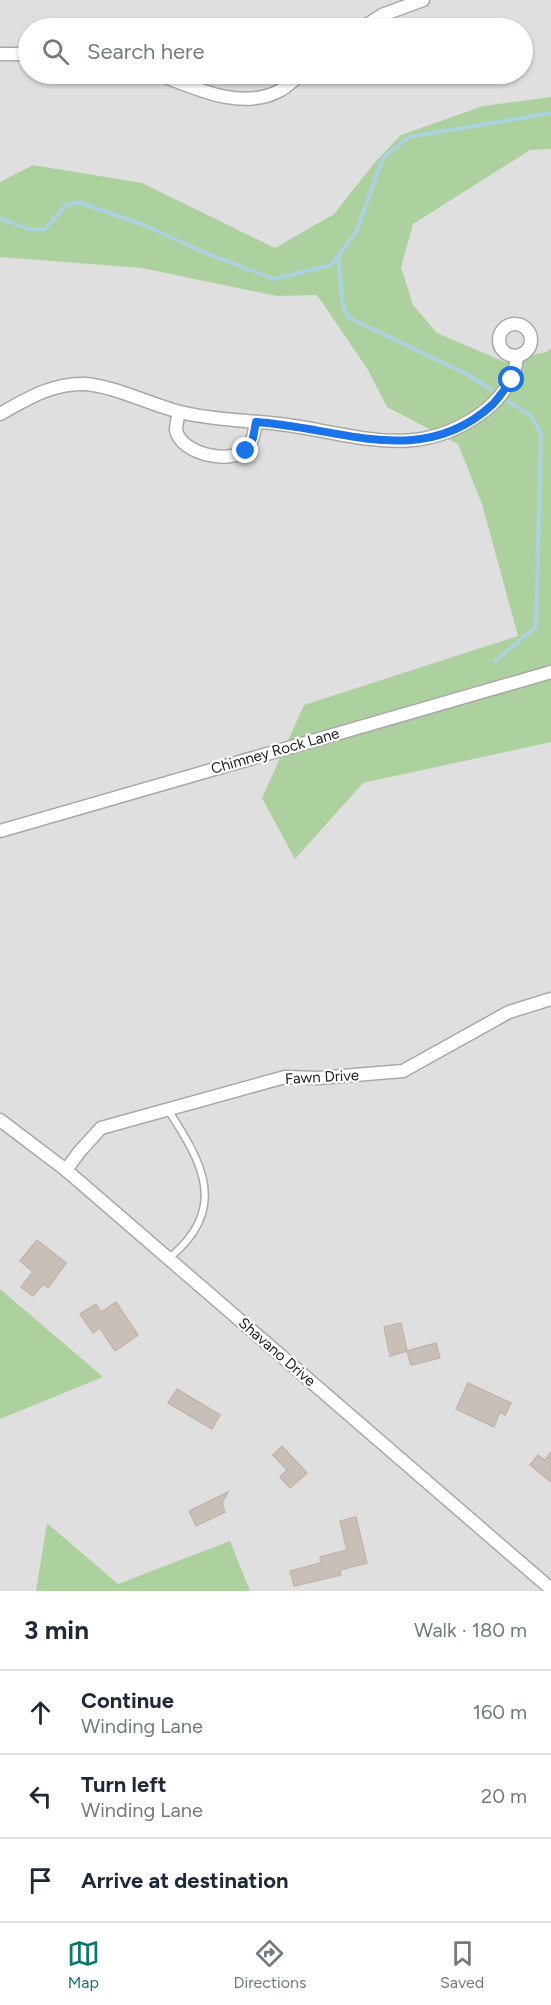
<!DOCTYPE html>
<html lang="en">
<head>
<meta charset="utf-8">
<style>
	:root { --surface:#fff; --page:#f2f2f3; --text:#1f2937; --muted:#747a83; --line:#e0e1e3; --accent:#0f766e }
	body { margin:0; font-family:Figtree,sans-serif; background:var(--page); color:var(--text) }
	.stop { position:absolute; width:18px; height:18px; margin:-14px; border:4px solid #1a73e8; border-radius:50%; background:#fff }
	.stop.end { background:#1a73e8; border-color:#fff; box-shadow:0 2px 6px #0008 }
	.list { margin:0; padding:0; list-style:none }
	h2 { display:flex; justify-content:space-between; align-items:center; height:78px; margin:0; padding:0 24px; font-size:26px }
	h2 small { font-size:20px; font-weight:400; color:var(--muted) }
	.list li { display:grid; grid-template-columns:39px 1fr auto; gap:18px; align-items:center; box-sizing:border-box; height:84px; padding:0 24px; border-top:2px solid var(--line) }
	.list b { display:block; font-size:22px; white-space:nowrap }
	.list p { margin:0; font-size:20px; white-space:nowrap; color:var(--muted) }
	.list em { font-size:20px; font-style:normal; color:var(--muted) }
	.icon { flex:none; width:33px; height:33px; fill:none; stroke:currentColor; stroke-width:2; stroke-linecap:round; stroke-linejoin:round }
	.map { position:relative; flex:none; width:551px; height:1591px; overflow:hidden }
	.search { position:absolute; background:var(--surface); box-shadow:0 2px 4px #0004; left:18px; right:18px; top:18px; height:66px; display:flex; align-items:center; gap:15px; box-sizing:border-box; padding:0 21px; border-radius:33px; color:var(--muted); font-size:22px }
	.sheet { height:330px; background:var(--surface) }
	nav { display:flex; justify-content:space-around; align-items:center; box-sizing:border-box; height:84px; border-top:2px solid var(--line); background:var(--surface); font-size:16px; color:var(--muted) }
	nav a { display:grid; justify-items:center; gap:3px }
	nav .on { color:var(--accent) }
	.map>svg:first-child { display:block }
	.residential { fill:#e0dfdf; fill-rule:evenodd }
	.forest { fill:#add19e }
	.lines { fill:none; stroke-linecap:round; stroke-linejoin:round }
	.stream { stroke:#aad3df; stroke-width:4 }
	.building { fill:#c7bfb8; stroke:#c4b6ab; stroke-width:1.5 }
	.lane-casing { stroke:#a9a9a9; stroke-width:9 }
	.street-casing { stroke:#a9a9a9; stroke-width:15 }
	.lane { stroke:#fff; stroke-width:6 }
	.street { stroke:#fff; stroke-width:12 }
	.route { stroke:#1a73e8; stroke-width:8 }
	.labels { text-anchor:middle; stroke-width:4.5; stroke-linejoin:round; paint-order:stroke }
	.street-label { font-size:15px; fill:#222; stroke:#fff }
</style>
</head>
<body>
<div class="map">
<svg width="551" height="1591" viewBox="0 0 551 1591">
	<rect width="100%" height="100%" fill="#f2efe9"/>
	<!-- residential -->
	<path class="residential" d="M0,0H551V1591H0ZM28,28H522V74H28Z"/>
	<!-- forest -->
	<g class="forest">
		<polygon points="551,97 551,149 530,150 413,224 401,267 413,305 437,333 505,362 546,352 551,348 551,742 363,783 295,859 262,798 304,705 518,636 482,504 458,444 387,407 368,370 317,295 277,296 142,268 0,257 0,182 33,165 142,183 275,248 334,214 376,161 401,135 483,106"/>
		<polygon points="0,1289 103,1377 0,1419"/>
		<polygon points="47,1523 118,1584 230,1541 250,1591 36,1591"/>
	</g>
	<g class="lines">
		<!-- stream -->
		<g class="stream">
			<polyline points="0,218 28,229 45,229 65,206 78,202 144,225 203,252 274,279 331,265 356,232 383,158 409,137 551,113"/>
			<polyline points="338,256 343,306 349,318 465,373 492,390"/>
			<polyline points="495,661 536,627 541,433 530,415 508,401"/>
		</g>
	</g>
	<!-- building -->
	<g class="building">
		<polygon points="37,1240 66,1263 48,1288 43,1284 33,1296 21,1287 33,1272 20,1261"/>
		<polygon points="116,1302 138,1335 115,1351 100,1328 93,1333 80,1314 96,1304 101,1312"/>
		<polygon points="401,1323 407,1351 436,1343 440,1358 411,1365 407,1351 390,1356 384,1327"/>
		<polygon points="468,1383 511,1403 505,1415 500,1412 494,1427 456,1409"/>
		<polygon points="177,1389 220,1415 212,1429 168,1403"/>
		<polygon points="282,1446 307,1473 290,1488 280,1477 287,1470 273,1455"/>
		<polygon points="551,1452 551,1482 530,1465 538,1455 545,1460"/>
		<polygon points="228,1492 222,1503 225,1512 196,1526 189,1511"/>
		<polygon points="356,1517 367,1563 340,1570 341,1575 294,1586 290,1571 321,1563 320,1557 347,1550 340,1521"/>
	</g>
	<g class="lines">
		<!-- lane casing -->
		<g class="lane-casing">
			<path id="lane" d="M168,1110C203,1163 229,1210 169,1258"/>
		</g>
		<!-- street casing -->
		<g class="street-casing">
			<g id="street">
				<polyline points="362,28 382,15 423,0"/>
				<polyline points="0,54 28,54"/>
				<path d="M158,74C195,88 240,111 279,91C287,87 294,79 302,74"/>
				<circle cx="515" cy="340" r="16"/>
				<path d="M179,412C178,417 176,425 176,430C180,454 233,466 247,448C254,440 254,432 256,422"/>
				<path d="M0,414C27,399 52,383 84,384C111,385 152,405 180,412C212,420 245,420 279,424C356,433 418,464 487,409C503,395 516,377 517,356"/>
				<polyline points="0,831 551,672"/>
				<polyline points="0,1120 66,1170 551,1589"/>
				<polyline points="66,1170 80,1151 101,1128 285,1077 318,1078 403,1071 509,1012 551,999"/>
			</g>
		</g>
		<!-- lane -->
		<use href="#lane" class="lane"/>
		<!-- street -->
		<use href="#street" class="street"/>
	</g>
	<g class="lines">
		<!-- route -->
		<path class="route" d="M246,451L253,438L256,422C338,427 421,470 492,405C499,398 505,388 512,380"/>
	</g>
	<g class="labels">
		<!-- street labels -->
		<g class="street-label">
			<text transform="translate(275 751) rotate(-16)" y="5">Chimney Rock Lane</text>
			<text transform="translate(322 1077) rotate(-3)" y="5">Fawn Drive</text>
			<text transform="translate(277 1352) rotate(41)" y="5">Shavano Drive</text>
		</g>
	</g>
</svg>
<div class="stop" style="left:512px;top:380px"></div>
<div class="stop end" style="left:246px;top:451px"></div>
<div class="search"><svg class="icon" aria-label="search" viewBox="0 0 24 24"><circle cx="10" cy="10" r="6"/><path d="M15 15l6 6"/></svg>Search here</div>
</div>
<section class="sheet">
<h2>3 min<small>Walk · 180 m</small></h2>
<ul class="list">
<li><svg class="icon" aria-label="ahead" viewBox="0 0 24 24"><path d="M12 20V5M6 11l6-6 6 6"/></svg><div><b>Continue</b><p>Winding Lane</p></div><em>160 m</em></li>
<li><svg class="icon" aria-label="left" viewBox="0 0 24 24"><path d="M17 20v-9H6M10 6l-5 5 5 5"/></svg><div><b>Turn left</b><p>Winding Lane</p></div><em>20 m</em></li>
<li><svg class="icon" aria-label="arrive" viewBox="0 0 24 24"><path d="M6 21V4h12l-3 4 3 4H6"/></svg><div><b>Arrive at destination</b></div></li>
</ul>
</section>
<nav>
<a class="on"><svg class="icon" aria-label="map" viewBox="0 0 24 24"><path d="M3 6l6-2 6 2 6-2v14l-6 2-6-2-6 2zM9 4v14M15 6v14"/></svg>Map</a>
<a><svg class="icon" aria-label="directions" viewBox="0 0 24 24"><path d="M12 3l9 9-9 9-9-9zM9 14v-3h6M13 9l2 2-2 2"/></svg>Directions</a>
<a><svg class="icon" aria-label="saved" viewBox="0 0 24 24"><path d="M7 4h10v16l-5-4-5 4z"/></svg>Saved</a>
</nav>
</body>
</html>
